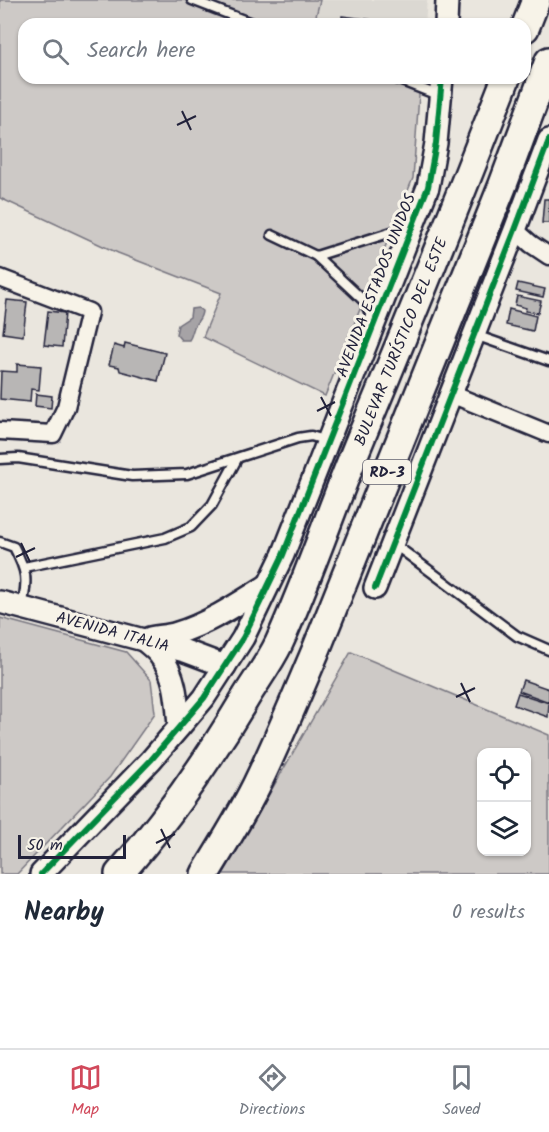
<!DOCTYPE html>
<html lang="en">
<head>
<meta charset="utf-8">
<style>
	:root { --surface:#fff; --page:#f6f6f7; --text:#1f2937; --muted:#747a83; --line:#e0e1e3; --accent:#d1495b }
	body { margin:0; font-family:Kalam,sans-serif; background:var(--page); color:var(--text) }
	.controls { position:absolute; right:18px; bottom:18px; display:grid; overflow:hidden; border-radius:12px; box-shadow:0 2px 4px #0004 }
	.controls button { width:54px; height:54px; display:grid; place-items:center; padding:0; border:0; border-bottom:2px solid var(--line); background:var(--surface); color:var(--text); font:30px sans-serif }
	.scale { position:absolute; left:18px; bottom:15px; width:108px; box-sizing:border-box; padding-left:6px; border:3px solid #22223b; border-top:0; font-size:16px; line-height:21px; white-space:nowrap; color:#22223b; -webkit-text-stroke:4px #f7f3e8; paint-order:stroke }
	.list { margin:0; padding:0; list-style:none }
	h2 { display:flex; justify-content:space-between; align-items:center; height:78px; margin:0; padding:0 24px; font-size:26px }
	h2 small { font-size:20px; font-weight:400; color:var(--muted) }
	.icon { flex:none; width:33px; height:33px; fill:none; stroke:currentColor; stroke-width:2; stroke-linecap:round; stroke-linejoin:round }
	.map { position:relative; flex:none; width:549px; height:874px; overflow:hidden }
	.search { position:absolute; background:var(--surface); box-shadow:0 2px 4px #0004; left:18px; right:18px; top:18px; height:66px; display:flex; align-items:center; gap:15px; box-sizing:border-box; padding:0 21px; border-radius:18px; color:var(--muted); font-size:22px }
	.sheet { height:174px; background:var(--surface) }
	nav { display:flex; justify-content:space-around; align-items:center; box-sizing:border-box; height:84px; border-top:2px solid var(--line); background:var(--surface); font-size:16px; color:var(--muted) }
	nav a { display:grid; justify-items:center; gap:3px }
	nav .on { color:var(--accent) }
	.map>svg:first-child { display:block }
	.built { fill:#dbd8d2 }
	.green { fill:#cdc9c6; stroke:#787680; stroke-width:1.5; fill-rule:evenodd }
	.water { fill:#a6a3a6; stroke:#716f7b; stroke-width:1.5 }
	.building { fill:#b8b6b5; stroke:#22223b; stroke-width:1.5 }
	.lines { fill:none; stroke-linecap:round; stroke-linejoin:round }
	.service-casing { stroke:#22223b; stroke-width:13 }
	.minor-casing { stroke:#22223b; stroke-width:21 }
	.tertiary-casing { stroke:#22223b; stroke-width:26 }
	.trunk-casing { stroke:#22223b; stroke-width:32 }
	.service { stroke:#f7f3e8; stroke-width:8 }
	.minor { stroke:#f7f3e8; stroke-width:16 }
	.tertiary { stroke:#f7f3e8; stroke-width:21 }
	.trunk { stroke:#f7f3e8; stroke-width:27 }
	.cycleway-casing { stroke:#f7f3e8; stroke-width:10 }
	.cycleway { stroke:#00873e; stroke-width:6 }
	.ticks { fill:none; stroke:#22223b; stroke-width:2 }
	.labels { text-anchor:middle; stroke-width:6; stroke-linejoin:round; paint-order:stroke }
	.shield { fill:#f7f3e8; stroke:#62616f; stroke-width:1.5 }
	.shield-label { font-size:15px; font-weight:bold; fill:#22223b }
	.street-label { font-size:16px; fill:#22223b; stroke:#f7f3e8 }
</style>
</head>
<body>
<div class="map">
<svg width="549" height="874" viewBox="0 0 549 874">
	<rect width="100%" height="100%" fill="#eae6de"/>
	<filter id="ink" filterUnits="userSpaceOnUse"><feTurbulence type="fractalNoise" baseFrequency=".0167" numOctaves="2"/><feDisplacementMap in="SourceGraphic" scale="12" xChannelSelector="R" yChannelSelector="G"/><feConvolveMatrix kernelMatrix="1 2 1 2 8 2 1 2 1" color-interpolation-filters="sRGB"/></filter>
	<g filter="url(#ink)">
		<!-- built -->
		<polygon class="built" points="320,0 427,0 425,24 314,24"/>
		<!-- green -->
		<g class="green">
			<polygon points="0,0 320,0 314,24 24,24 24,78 412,78 420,81 413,178 325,396 203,337 221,293 118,253 0,198"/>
			<polygon points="0,618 126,652 151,680 155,713 110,777 17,874 0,874"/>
			<path d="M351,652L549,735V874H223ZM482,752H526V852H482Z"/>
		</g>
		<!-- water -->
		<path class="water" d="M198,308L202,311C202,318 197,321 194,327C192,332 192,336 189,340H181L176,334L178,325L190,317L191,309Z"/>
		<!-- building -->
		<g class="building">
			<polygon points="342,16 373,20 373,24 342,24"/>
			<polygon points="544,199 549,199 549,223 542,223"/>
			<polygon points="518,283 545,289 543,297 516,291"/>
			<polygon points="517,296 541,301 538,313 525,311 526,308 515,305"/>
			<polygon points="7,300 27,302 23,336 3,333"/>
			<polygon points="509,309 536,316 533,331 506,325"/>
			<polygon points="48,311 65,313 62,347 44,345"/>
			<polygon points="125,343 165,353 158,381 120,371 119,367 109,365 114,345 124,348"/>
			<polygon points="17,364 41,366 39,390 31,389 30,402 0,399 1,371 17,372"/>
			<polygon points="36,394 52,396 51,408 35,406"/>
			<polygon points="523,680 549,689 549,702 519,691"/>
			<polygon points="518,693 549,703 548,717 514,705"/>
		</g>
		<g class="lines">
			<!-- service casing -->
			<g class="service-casing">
				<g id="service">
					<polyline points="192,0 254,24"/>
					<polyline points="394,78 440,96"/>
					<polyline points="272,235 316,256 411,226"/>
					<polyline points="316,256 364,301 373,320"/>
					<polyline points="475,335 549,361"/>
					<polyline points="0,459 18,458 132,476 187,474 298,438 311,436 328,441"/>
					<path d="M0,542L14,547C27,572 28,579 22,607"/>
					<polyline points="394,544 517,636 549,650"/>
					<polyline points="24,567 165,538 191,527 212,505 237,459"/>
				</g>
			</g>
			<!-- minor casing -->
			<g class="minor-casing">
				<g id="minor">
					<polyline points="515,230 531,244 549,256"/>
					<polyline points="0,278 89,312 66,407 53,434 0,431"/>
					<polyline points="451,394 549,434"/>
				</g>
			</g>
			<!-- tertiary casing -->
			<g class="tertiary-casing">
				<g id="tertiary">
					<polyline points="446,24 447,0"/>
					<polyline points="375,588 515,230 549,140"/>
					<polyline points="0,602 185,651 225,666"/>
					<path d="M150,638C159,636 169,636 177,633C208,624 241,602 268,585"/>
					<path d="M144,640C149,645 157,650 161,657C177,677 177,703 179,727"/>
					<polyline points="41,874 151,760 204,698 243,638 283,555 428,187 436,143 442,78"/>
				</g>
			</g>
			<!-- trunk casing -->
			<g class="trunk-casing">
				<g id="trunk">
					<polyline points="525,28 536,0"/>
					<path d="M119,874C167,820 209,759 246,697C257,679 270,662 279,643C309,577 332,507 360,440C410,320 459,199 506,78"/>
					<path d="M205,874C223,845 241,816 256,786C278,741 297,695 316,650L502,187L549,61"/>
				</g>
			</g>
			<!-- service -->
			<use href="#service" class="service"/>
			<!-- minor -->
			<use href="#minor" class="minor"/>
			<!-- tertiary -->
			<use href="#tertiary" class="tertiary"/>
			<!-- trunk -->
			<use href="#trunk" class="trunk"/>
			<!-- cycleway casing -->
			<g class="cycleway-casing">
				<g id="cycleway">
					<polyline points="375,588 515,230 549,140"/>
					<polyline points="41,874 151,760 204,698 243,638 283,555 428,187 436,143 442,78"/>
				</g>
			</g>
			<!-- cycleway -->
			<use href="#cycleway" class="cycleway"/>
		</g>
	</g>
	<!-- ticks -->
	<path class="ticks" d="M182,111L191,130M177,125L196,116M321,397L331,416M317,411L335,402M21,543L30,562M16,557L35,548M461,683L470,702M456,697L475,688M161,829L170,848M156,843L175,834"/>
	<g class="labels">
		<!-- shield labels -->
		<rect class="shield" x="363" y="460" width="48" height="24" rx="4.5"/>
		<g class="shield-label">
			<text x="387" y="477">RD-3</text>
		</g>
		<!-- street labels -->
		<g class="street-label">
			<text transform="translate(375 285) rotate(-69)" y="6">AVENIDA ESTADOS UNIDOS</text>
			<text transform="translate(400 341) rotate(-68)" y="6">BULEVAR TURÍSTICO DEL ESTE</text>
			<text transform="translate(113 631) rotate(15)" y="6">AVENIDA ITALIA</text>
		</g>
	</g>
</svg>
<div class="controls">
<button><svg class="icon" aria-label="locate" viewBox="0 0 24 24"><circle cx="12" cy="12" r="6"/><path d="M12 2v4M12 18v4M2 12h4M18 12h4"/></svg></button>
<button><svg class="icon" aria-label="layers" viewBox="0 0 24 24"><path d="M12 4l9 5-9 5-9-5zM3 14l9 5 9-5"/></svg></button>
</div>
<div class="scale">50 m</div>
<div class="search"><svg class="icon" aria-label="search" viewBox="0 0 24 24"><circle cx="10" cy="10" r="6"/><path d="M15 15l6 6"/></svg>Search here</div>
</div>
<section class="sheet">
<h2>Nearby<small>0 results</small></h2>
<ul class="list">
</ul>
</section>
<nav>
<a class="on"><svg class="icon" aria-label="map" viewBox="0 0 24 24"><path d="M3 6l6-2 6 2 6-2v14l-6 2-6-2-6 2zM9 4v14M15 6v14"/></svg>Map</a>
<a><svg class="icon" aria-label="directions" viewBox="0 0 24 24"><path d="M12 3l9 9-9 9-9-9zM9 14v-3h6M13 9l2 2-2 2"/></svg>Directions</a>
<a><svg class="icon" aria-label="saved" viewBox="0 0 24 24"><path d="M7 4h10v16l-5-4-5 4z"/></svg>Saved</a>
</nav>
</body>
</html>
